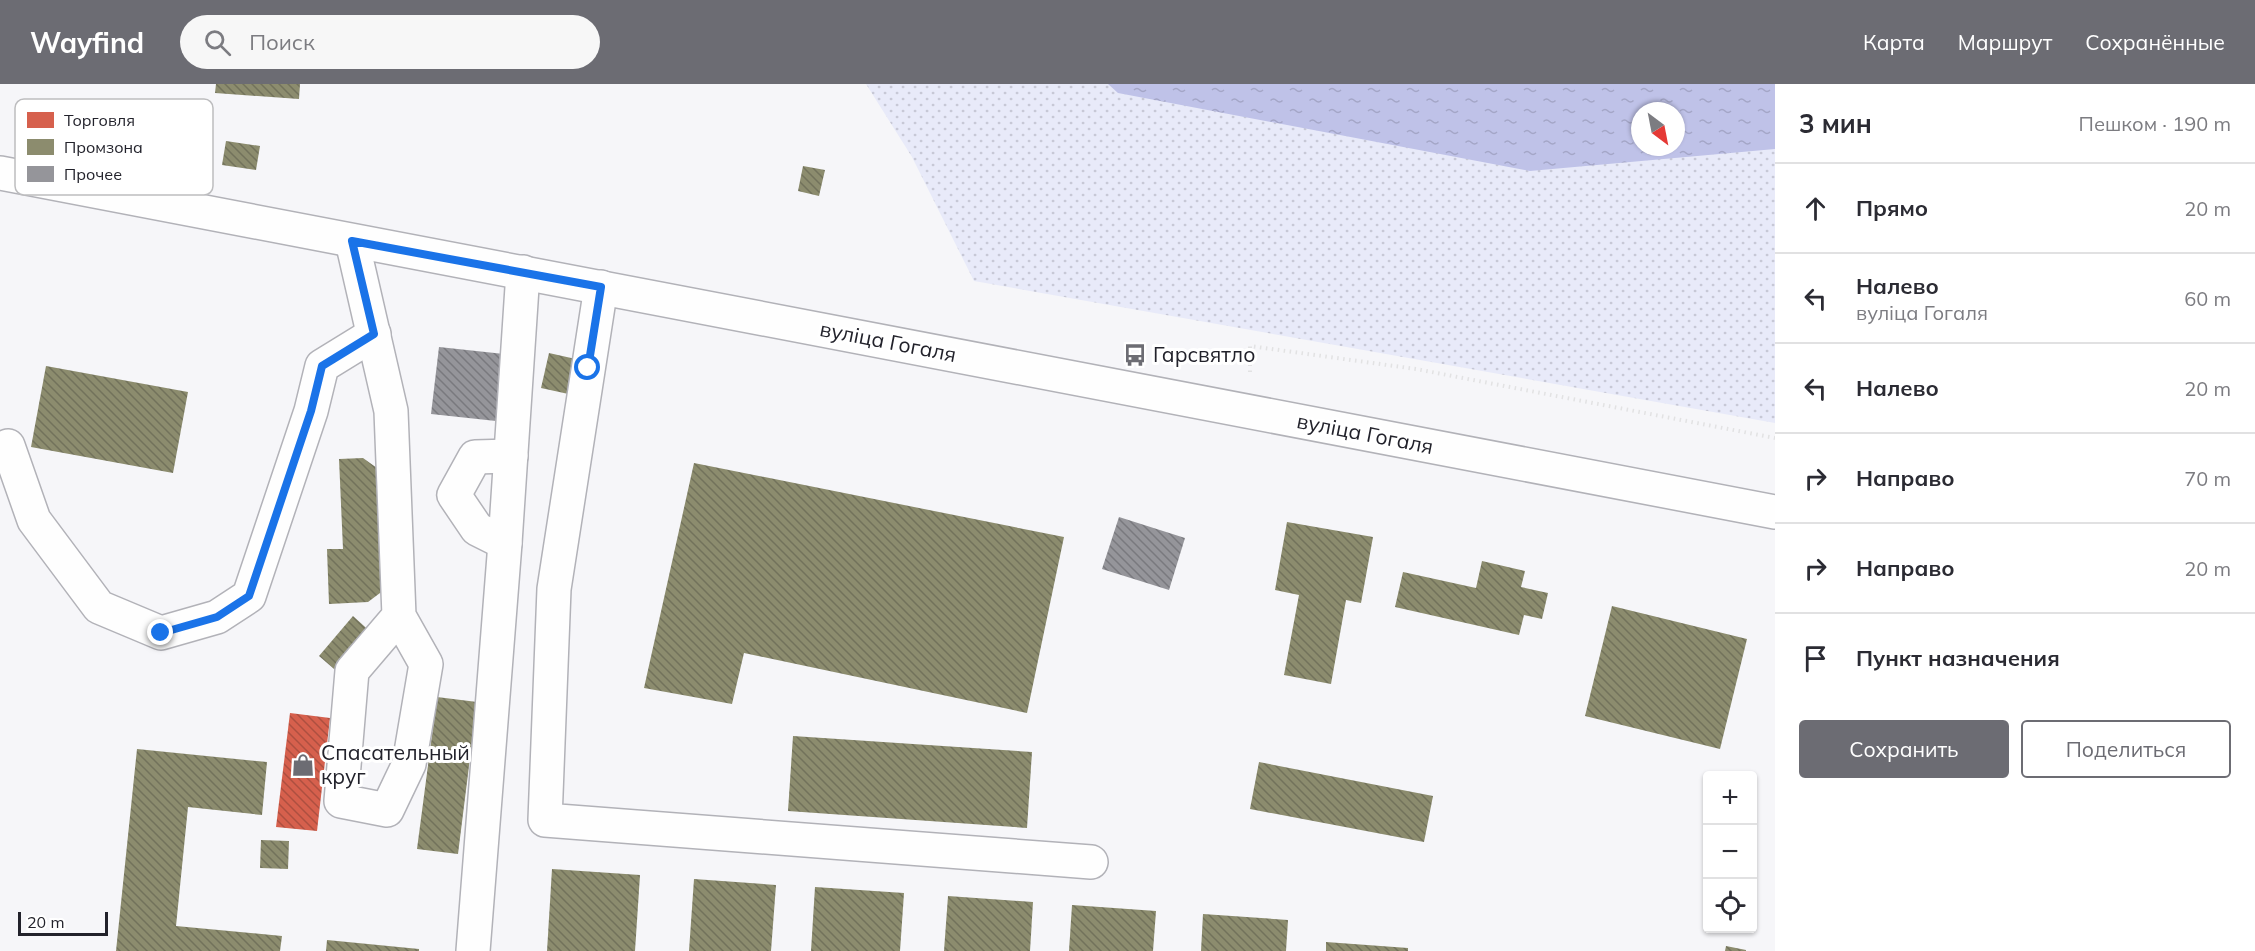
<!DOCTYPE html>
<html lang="ru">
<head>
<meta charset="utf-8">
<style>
	:root { --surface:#fff; --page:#f7f7f7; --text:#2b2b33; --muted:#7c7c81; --line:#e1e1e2; --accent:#6c6c73 }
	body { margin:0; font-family:Mulish,sans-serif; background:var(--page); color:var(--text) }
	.controls { position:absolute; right:18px; bottom:18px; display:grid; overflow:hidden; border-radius:6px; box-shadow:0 2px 4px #0004 }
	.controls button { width:54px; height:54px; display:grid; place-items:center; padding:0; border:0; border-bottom:2px solid var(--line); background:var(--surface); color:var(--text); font:30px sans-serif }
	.compass { position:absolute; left:1631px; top:18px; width:54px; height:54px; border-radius:50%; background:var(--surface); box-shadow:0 2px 4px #0004; rotate:148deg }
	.scale { position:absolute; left:18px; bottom:15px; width:90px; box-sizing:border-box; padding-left:6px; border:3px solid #22222b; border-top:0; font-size:16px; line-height:21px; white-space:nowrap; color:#22222b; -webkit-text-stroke:4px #fff; paint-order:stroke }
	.stop { position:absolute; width:18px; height:18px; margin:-14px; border:4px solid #1a73e8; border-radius:50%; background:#fff }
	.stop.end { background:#1a73e8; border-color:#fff; box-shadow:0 2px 6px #0008 }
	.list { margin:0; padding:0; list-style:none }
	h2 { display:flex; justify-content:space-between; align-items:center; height:78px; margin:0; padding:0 24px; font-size:26px }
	h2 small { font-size:20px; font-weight:400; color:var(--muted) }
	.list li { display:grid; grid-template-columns:39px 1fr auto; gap:18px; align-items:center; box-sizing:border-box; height:90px; padding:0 24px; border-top:2px solid var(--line) }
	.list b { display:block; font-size:22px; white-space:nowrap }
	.list p { margin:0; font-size:20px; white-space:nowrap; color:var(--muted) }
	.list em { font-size:20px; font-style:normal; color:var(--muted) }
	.actions { display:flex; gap:12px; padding:18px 24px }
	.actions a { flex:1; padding:14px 0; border:2px solid var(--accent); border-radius:6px; text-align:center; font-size:21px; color:var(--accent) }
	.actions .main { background:var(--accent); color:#fff }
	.icon { flex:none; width:33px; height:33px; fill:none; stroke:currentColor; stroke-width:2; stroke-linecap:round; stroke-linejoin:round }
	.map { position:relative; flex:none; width:1775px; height:867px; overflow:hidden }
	header { display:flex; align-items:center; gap:36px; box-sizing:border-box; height:84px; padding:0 30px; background:var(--accent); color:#fff }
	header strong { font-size:28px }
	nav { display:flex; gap:33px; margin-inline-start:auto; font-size:21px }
	.search { width:420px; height:54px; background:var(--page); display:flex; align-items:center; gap:15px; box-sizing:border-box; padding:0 21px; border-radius:33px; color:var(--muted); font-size:22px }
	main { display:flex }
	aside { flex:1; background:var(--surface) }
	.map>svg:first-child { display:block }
	.grass { fill:url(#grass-dots); fill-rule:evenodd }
	.water { fill:url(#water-ripples); fill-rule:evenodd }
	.shops { fill:url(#shops-back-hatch) }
	.industry { fill:url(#industry-back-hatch) }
	.building { fill:url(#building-back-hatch) }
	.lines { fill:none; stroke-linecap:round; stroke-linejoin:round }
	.minor-casing { stroke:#b2b2b8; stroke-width:36 }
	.major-casing { stroke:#b2b2b8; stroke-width:36 }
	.path { stroke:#e2e2e3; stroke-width:4; stroke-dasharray:1.5 4.5; stroke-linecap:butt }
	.minor { stroke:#fefefe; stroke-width:33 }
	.major { stroke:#fefefe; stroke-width:33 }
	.route { stroke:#1a73e8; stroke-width:8 }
	.labels { text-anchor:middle; stroke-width:6; stroke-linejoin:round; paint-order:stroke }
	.street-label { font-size:21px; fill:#22222b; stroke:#fff }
	.poi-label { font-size:21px; fill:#22222b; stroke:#fff; text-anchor:start }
	.key { fill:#fff; stroke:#bdbdbf; stroke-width:1.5 }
	.key-label { font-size:16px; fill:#22222b }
</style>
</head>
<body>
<header>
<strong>Wayfind</strong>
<div class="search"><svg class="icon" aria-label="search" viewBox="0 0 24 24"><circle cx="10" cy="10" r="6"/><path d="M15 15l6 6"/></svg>Поиск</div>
<nav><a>Карта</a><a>Маршрут</a><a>Сохранённые</a></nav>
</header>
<main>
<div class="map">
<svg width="1775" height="867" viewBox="0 0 1775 867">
	<defs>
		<pattern id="grass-dots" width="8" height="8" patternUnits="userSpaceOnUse" patternTransform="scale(1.5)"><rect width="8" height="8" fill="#e8eaf9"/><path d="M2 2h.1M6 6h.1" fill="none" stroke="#c7c8d6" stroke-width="1.8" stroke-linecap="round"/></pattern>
		<pattern id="water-ripples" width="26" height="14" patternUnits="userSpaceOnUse" patternTransform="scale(1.5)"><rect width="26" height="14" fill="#bfc2e8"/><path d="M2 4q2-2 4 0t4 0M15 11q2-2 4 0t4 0" fill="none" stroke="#a4a6c7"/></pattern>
		<pattern id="shops-back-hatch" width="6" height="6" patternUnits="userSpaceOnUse" patternTransform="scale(1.5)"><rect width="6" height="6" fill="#d6604d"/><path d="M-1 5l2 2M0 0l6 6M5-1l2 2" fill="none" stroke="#ad4f40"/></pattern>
		<pattern id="industry-back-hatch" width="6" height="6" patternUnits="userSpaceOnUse" patternTransform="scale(1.5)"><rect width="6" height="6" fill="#8c8c6e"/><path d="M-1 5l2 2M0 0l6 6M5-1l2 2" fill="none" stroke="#72725b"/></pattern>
		<pattern id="building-back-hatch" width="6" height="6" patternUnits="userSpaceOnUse" patternTransform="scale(1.5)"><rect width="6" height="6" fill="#95959a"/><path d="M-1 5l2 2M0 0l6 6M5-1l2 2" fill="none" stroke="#79797e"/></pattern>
	</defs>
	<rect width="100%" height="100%" fill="#f6f6f9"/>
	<!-- grass -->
	<path class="grass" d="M866,0H1775V339L974,197L912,73ZM1640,27H1676V63H1640Z"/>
	<!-- water -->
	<path class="water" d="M1108,0H1775V65L1530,87L1118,9ZM1640,27H1676V63H1640Z"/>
	<!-- shops -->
	<polygon class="shops" points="290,629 330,634 317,747 276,743"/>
	<!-- industry -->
	<g class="industry">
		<polygon points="216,0 300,0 299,15 215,9"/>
		<polygon points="226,57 260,62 256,86 222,81"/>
		<polygon points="803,82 825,86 819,112 798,107"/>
		<polygon points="549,269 580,276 573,311 541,304"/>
		<polygon points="46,282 188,308 173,389 31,363"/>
		<polygon points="363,374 384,389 388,503 368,518 329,520 327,465 343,465 339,375"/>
		<polygon points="694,379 1064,453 1027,629 744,569 732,620 644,604"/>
		<polygon points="1287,438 1373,453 1361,519 1346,516 1331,600 1284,591 1299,511 1275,506"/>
		<polygon points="1482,477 1525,487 1521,503 1548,509 1542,535 1524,531 1519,551 1395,523 1403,488 1476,504"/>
		<polygon points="1612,522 1747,555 1720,665 1585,632"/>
		<polygon points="353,532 375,552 341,591 319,572"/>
		<polygon points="437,613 477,618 458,770 417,765"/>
		<polygon points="793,652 1032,668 1027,744 788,727"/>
		<polygon points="137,665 267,678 262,731 188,723 176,842 282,852 280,867 116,867"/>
		<polygon points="1259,678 1433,712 1424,758 1250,725"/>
		<polygon points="261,756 289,757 288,785 260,784"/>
		<polygon points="552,785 640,791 635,867 547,867"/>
		<polygon points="694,795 776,801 771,867 689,867"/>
		<polygon points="815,803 904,809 900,867 811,867"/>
		<polygon points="948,812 1033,818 1030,867 944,867"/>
		<polygon points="1072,821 1156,827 1153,867 1069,867"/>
		<polygon points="1203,830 1288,836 1286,867 1201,867"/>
		<polygon points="327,856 419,865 419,867 326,867"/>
		<polygon points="1326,858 1408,864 1408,867 1326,867"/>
		<polygon points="1726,862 1746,866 1746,867 1725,867"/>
	</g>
	<!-- building -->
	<g class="building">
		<polygon points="439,263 504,270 496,337 431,330"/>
		<polygon points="1119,433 1185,454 1169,506 1102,485"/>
	</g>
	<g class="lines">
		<!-- minor casing -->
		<g class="minor-casing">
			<g id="minor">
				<polyline points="352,157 391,327 399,532 426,580 409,680 387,726 341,717 352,587 399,532"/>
				<polyline points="601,203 554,505 545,736 1091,778"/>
				<polyline points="8,362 34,436 99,523 161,549 217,533 249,512 311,327 322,282 374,250"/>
				<polyline points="505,459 477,445 454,411 475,373 511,372"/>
				<polyline points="473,867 505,459 523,188"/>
			</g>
		</g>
		<!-- major casing -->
		<g class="major-casing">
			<polyline id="major" points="0,89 1775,428"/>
		</g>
		<!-- path -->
		<polyline class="path" points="1250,288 1250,262 1416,285 1775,354"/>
		<!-- minor -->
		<use href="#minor" class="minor"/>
		<!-- major -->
		<use href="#major" class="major"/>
	</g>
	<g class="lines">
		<!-- route -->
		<polyline class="route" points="161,549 217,533 249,512 311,327 322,282 374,250 352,157 601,203 588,284"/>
	</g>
	<!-- icons -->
	<defs>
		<g id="bus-bare" transform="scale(1.8)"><path d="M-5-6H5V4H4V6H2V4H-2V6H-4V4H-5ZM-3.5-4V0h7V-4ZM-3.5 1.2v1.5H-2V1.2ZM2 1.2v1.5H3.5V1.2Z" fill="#6c6c73" stroke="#fff" stroke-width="2.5" paint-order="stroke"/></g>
		<g id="shop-bare" transform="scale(1.8)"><path d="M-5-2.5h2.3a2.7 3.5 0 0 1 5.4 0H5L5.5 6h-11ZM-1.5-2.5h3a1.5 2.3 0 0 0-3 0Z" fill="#6c6c73" stroke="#fff" stroke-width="2.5" paint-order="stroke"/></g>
	</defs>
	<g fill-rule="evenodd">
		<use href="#bus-bare" x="1135" y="271"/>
		<use href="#shop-bare" x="303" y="681"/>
	</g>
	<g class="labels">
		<!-- street labels -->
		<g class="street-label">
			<text transform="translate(888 258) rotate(11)" y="7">вуліца Гогаля</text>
			<text transform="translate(1365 350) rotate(11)" y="7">вуліца Гогаля</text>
		</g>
		<!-- poi labels -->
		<g class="poi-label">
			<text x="1153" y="278">Гарсвятло</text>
			<text x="321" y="676">Спасательный<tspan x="321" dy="24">круг</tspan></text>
		</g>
	</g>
	<!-- legend -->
	<rect x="15" y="15" width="198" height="96" rx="9" class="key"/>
	<rect x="27" y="28" width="27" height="16" fill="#d6604d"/>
	<rect x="27" y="55" width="27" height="16" fill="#8c8c6e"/>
	<rect x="27" y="82" width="27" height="16" fill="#95959a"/>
	<g class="key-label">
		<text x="64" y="42">Торговля</text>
		<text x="64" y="69">Промзона</text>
		<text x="64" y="96">Прочее</text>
	</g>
</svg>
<div class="controls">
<button>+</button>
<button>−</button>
<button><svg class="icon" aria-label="locate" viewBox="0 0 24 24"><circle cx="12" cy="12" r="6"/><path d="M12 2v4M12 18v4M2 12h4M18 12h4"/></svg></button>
</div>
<svg class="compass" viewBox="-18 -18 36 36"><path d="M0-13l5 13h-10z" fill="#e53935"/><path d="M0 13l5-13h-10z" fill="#7c7c81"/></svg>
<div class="scale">20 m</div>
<div class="stop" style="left:588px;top:284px"></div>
<div class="stop end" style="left:161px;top:549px"></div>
</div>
<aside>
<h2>3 мин<small>Пешком · 190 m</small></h2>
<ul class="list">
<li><svg class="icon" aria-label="ahead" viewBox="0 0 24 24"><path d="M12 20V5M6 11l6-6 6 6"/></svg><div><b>Прямо</b></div><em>20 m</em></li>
<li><svg class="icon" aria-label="left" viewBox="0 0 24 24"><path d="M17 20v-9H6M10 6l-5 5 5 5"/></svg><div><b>Налево</b><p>вуліца Гогаля</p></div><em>60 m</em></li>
<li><svg class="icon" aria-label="left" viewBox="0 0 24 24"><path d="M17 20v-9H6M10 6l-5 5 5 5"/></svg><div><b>Налево</b></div><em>20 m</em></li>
<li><svg class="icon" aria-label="right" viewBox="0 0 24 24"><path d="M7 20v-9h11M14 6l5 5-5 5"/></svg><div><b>Направо</b></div><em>70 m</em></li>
<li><svg class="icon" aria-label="right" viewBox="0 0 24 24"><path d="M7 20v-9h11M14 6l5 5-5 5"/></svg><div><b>Направо</b></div><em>20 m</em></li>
<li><svg class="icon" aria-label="arrive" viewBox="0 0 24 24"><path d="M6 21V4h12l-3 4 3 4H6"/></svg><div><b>Пункт назначения</b></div></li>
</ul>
<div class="actions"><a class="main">Сохранить</a><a>Поделиться</a></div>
</aside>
</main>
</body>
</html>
